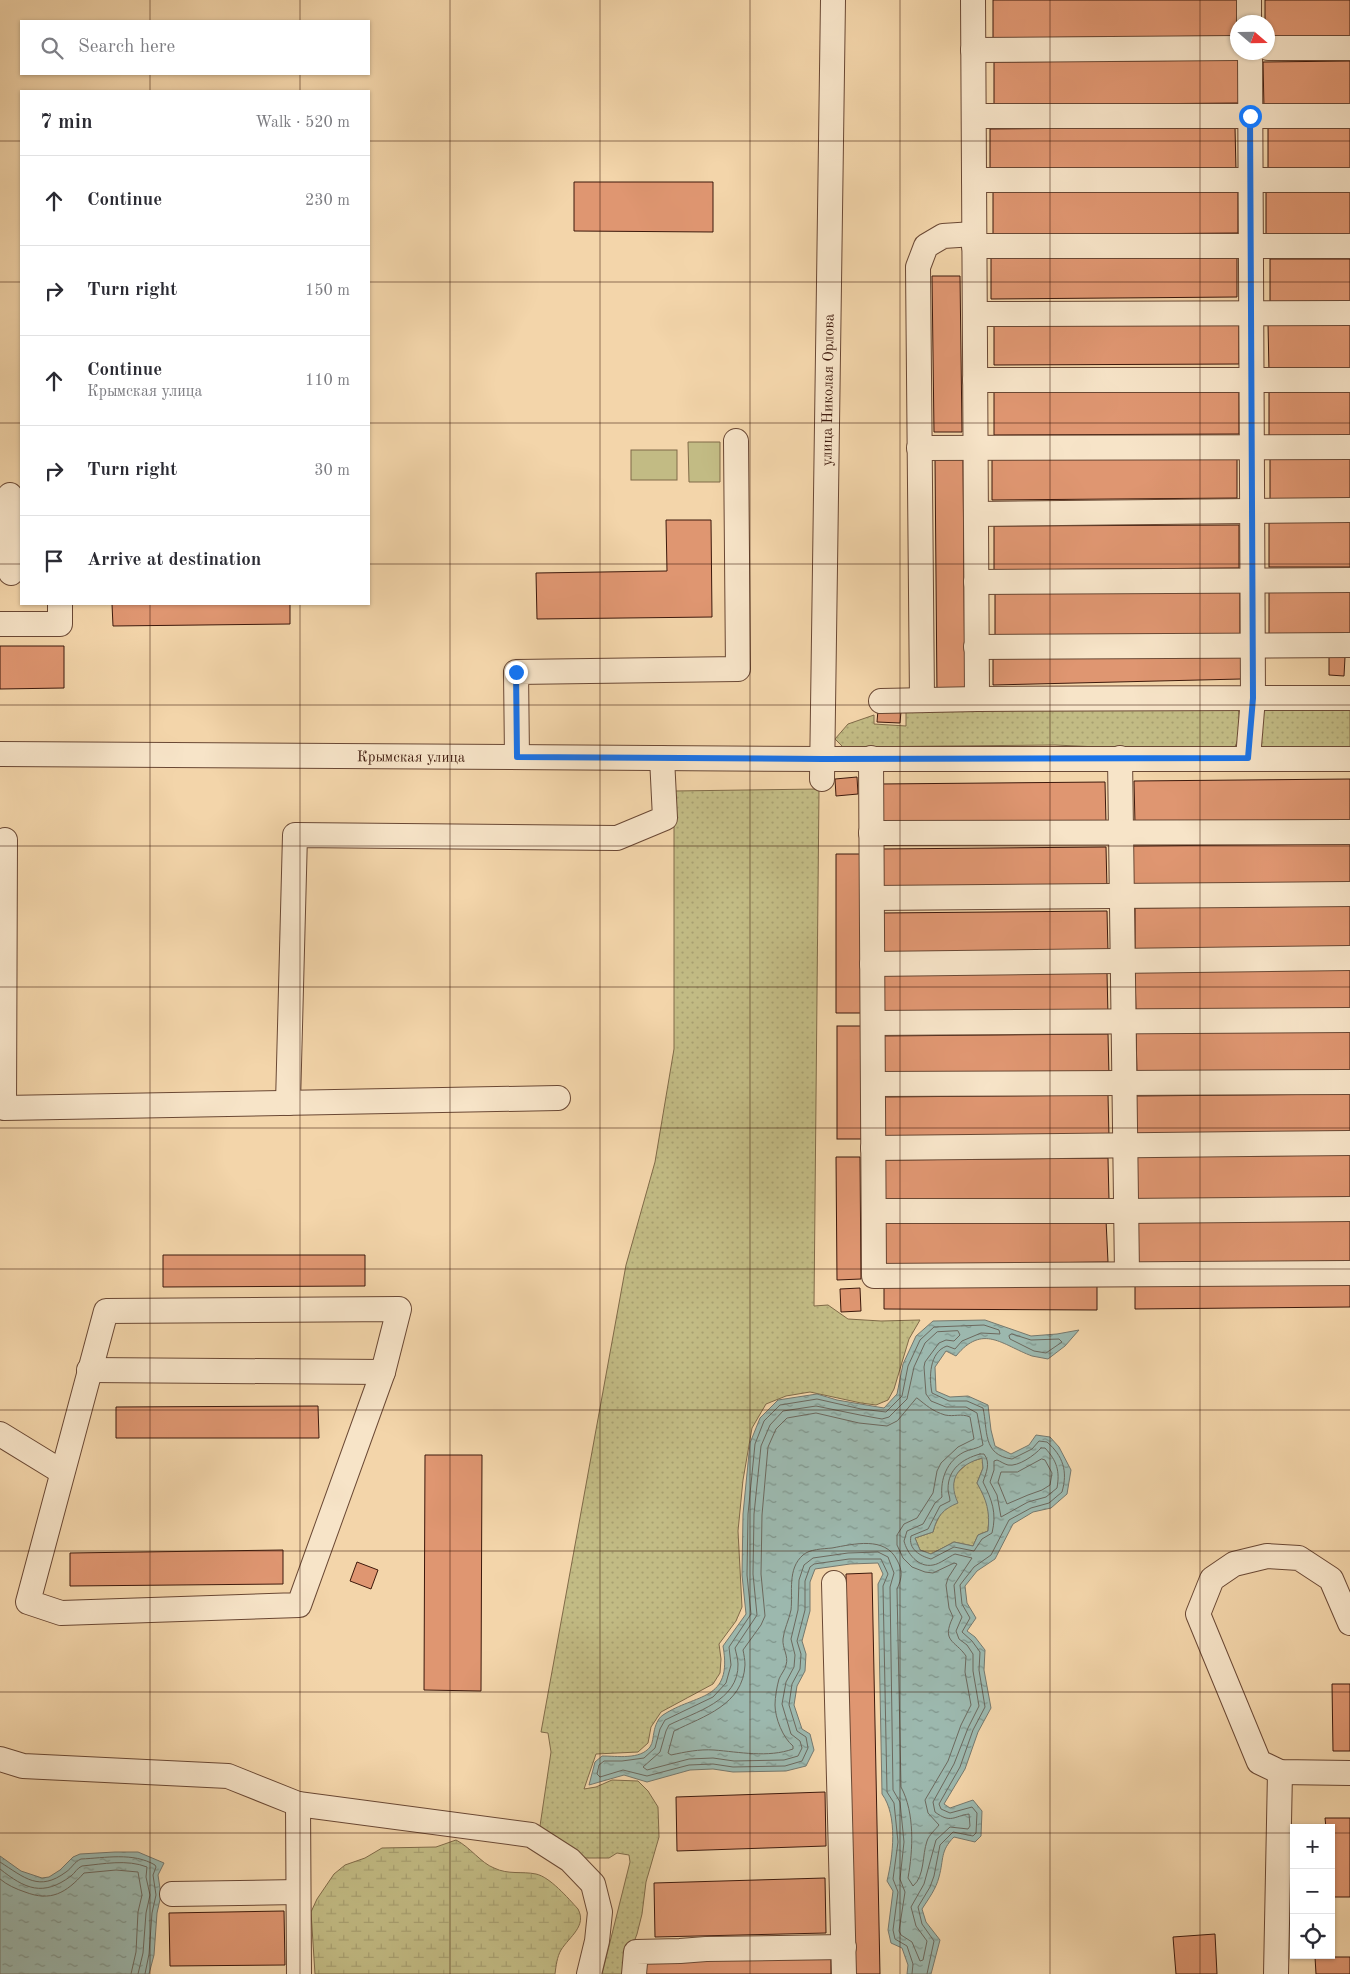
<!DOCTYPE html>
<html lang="en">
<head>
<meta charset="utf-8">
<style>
	:root { --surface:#fff; --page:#f2f2f3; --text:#2b2b33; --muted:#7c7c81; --line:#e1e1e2 }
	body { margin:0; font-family:"Old Standard TT",serif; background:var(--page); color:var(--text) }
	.controls { position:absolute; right:15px; bottom:15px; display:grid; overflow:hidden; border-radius:0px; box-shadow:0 1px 4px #0004 }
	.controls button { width:45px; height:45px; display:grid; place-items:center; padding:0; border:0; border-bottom:1px solid var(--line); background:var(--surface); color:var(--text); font:25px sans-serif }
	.compass { position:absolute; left:1230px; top:15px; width:45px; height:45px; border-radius:50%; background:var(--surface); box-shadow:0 1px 4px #0004; rotate:110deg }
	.stop { position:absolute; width:15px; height:15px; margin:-11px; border:4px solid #1a73e8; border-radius:50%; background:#fff }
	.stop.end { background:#1a73e8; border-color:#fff; box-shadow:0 1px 5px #0008 }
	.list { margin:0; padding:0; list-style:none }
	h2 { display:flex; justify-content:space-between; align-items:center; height:65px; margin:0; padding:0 20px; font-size:21px }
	h2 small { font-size:16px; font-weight:400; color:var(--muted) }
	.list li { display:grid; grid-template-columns:32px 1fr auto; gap:15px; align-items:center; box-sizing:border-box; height:90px; padding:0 20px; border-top:1px solid var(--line) }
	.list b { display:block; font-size:19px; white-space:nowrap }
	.list p { margin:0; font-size:16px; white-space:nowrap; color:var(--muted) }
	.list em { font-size:16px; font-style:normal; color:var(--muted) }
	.icon { flex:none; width:28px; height:28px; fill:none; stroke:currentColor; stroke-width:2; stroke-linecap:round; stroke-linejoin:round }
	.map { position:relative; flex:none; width:1350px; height:1974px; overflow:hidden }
	.search { position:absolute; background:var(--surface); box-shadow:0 1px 4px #0004; left:20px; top:20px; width:350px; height:55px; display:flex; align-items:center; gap:12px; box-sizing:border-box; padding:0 18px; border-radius:0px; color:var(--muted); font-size:19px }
	.panel { position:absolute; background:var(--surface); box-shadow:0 1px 4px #0004; left:20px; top:90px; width:350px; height:515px; border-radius:0px }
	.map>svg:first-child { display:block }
	.grass { fill:url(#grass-dots); stroke:#806a48 }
	.wetland { fill:url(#wetland-marsh); stroke:#806a48 }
	.green { fill:#c2bb84; stroke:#806a48 }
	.water { fill:url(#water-ripples); stroke:#76786d; fill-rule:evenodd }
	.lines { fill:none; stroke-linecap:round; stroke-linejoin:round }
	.shore { stroke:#6c685d; stroke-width:1 }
	.building { fill:#df9671; stroke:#3d190c }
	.minor-casing { stroke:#6a4834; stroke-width:26 }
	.minor { stroke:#f7e4c8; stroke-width:24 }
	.route { stroke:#1a73e8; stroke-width:6 }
	.grid { fill:none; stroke:#3d190c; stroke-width:1; stroke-opacity:0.55 }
	.labels { text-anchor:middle; stroke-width:4.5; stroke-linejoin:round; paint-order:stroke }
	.street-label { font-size:15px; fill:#3d190c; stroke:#f7e4c8 }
</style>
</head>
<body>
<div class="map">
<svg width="1350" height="1974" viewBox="0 0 1350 1974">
	<defs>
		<pattern id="grass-dots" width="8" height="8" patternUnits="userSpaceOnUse" patternTransform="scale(1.25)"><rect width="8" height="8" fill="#c2bb84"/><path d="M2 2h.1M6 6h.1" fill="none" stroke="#a8a071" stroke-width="1.8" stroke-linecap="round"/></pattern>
		<pattern id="wetland-marsh" width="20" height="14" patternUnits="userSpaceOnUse" patternTransform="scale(1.25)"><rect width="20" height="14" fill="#c2bb84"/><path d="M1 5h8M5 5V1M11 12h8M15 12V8" fill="none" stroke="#a8a071"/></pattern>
		<pattern id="water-ripples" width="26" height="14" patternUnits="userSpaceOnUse" patternTransform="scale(1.25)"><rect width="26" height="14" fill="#9cb8ae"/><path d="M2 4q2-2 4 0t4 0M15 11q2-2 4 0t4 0" fill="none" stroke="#80958c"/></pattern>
	</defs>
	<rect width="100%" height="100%" fill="#f3d5aa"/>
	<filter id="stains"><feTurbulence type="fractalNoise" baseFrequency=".004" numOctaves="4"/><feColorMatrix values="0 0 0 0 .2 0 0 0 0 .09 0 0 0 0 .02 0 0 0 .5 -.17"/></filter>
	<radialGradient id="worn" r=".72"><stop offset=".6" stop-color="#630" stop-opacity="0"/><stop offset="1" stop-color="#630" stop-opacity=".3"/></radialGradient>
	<!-- grass -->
	<g class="grass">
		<path d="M1238,707C1240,722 1242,738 1232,751L1208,752L1055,745L843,747L835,739L848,724L874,715V724L906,726V708Z"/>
		<polygon points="1350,707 1350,750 1255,748 1260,708"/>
		<polygon points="819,789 814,1306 828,1305 848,1319 881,1321 920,1320 909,1339 894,1389 888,1400 876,1405 861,1403 810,1392 786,1396 766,1404 752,1428 743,1480 738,1531 742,1607 736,1621 719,1644 721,1659 720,1673 713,1684 661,1712 651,1727 648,1743 638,1752 596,1754 584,1789 596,1787 612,1780 638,1781 648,1791 658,1807 659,1837 646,1882 642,1914 637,1934 622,1974 602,1974 630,1862 629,1855 617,1853 609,1858 582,1858 546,1842 540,1826 551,1752 548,1733 541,1732 626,1265 655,1162 674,1049 674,791"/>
		<path d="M983,1458V1468L977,1483C988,1501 990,1510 988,1531L978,1535L973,1546L954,1542L931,1554L920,1550L915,1538L933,1532L935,1525L952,1491L955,1475L969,1462Z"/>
	</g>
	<!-- wetland -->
	<path class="wetland" d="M456,1840C470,1847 481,1863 494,1868C509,1875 521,1871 536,1874C550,1877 568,1898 578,1909C587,1926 570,1936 561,1950C557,1957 556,1966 555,1974H315L311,1912L317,1899L334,1874L345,1865L365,1858L382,1848L436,1847Z"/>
	<!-- green -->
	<g class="green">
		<polygon points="688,442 720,442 720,482 689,482"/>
		<rect x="631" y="450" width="46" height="30"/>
	</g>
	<!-- water -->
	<g class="water">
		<path d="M985,1320L1031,1336L1057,1334L1079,1330L1065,1346L1048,1359C1043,1358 1037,1357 1032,1356C1002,1345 983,1323 956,1356L946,1351L935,1367L936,1391L950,1397L968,1396L988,1405L991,1430L995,1446L1011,1454L1029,1445L1036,1435L1050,1437L1059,1447L1071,1470L1067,1494L1051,1508L1033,1512L1013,1524L995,1559L977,1571L965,1586L967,1603L976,1618L967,1631L975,1637L985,1650L984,1670L991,1708L978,1732L965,1769L944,1804L950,1808L973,1800L982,1811L981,1836L975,1842L954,1837C940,1851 944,1859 939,1877C936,1889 929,1898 922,1909L926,1922L940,1940L931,1974H907L908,1965L902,1948L891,1943L888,1930L893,1891L887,1881C893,1856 898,1816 882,1794L878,1584L883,1574L878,1563L850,1564L815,1569L810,1582V1611L802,1641L806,1654L805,1671L797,1686L794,1705L802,1729L810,1734L814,1750L806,1766L786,1771L733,1772L713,1769L690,1770L647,1782L624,1775L589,1785L595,1762L602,1756C617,1756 640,1760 650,1747C653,1743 653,1736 654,1732C655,1726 658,1718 663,1715C696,1693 733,1702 723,1646L746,1614L742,1575L743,1514L750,1443L760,1418L778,1400L817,1394L837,1400L884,1408L897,1394L903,1364L916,1336L933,1321ZM982,1458L983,1468L977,1483C987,1501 990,1511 988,1531L978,1535L973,1546L954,1542L931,1554L920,1550L915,1538L933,1532C937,1516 943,1509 958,1503C947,1479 958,1465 982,1458Z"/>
		<polygon points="115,1852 138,1852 164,1863 158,1875 161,1895 157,1913 154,1955 149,1974 0,1974 0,1856 21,1871 42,1878 49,1877 60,1870 73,1857 80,1854"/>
	</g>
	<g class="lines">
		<!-- shore -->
		<g class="shore">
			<path d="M958,1331L960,1335L954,1341L946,1340L939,1343L925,1362L924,1367L926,1394L931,1401L946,1407H966L977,1413L983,1445C977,1449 970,1449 964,1452C947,1461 940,1479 942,1497L935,1503L923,1524L907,1531L904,1541C907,1553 918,1568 933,1565C940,1564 948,1557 955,1554L972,1558L954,1585L956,1606L962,1617L956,1631L959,1639L967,1645L973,1654V1671L979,1706L968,1728L954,1764L933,1802L935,1812C951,1824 954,1816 969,1814L970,1826L968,1829L950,1827L936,1840L924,1884L911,1907L916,1926L927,1941L923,1960L920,1961L912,1942L901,1935L899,1931L905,1892L900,1879L904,1842L900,1802L893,1790L890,1587L894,1573L888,1557L878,1552L848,1553L813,1558L804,1565L799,1580L798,1610L791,1639L795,1655L794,1667L786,1682L782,1704L791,1734L800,1741L802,1748L798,1756L784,1760L734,1761L713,1758L689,1759L647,1770L643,1767L660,1752L666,1731L669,1725C695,1712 739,1701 738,1664C738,1659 736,1653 735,1648L757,1615L753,1574L754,1514L761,1446L770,1425L783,1411L816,1406L860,1415L882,1419L889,1417L907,1399L914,1367L925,1343L937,1332Z"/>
			<polygon points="1012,1334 1031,1340 1059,1339 1062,1342 1046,1353 1034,1351 1010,1339 1009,1336"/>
			<path d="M917,1398C926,1405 932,1411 945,1415C954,1417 961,1413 970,1417L974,1439L958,1447L941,1463L937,1471L933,1493L917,1518L904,1524L897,1535V1545L903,1558L912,1567L925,1572L933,1573L954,1563L957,1564L948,1578L946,1585L949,1608L953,1617C941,1642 955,1640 966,1656L965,1672L971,1705L961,1725L948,1761L925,1800L928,1813L939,1825C935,1830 929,1835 927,1841C922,1855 925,1876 913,1886L908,1878C913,1850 915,1813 901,1787L897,1589C902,1578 903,1571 897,1560C885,1536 854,1544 832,1548C822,1549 810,1549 803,1555C787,1569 793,1592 791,1610C789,1620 784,1629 783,1639C782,1648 789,1656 786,1665C785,1670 781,1674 779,1679C777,1686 775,1697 775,1705C775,1718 783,1738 793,1746V1749C768,1758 739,1752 714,1750C699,1749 685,1752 671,1755L668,1753L674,1731C704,1716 743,1705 745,1665C745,1660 744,1655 743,1650L761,1625L765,1616L761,1574L762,1515L768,1447L776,1429L787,1418L816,1413L859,1423L887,1426L897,1421Z"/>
			<path d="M1041,1448H1045C1057,1461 1060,1471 1057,1488L1046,1497L1028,1502L1001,1517L997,1495L990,1482L994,1470V1461L997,1460C1000,1461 1004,1464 1008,1465C1018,1467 1035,1455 1041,1448Z"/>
			<path d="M980,1454H984C991,1463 986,1473 983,1482C992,1500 997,1513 992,1533L982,1539L974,1551L954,1547L931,1559C920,1556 908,1549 911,1536L928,1529L940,1506L950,1501C950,1497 948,1493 948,1489C948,1469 962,1459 980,1454Z"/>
			<polygon points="1042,1459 1045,1460 1052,1473 1050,1485 1042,1490 1028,1495 1007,1504 998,1482 1001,1472 1017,1472"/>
			<path d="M0,1862C25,1878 39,1892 66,1872C72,1868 74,1862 81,1859C105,1858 133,1852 155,1865L156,1867L153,1875L156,1895L152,1913L149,1954L145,1974"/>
			<path d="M0,1869C25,1889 43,1897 71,1876C75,1873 77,1868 82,1866C103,1864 127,1859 147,1867L146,1877L150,1895L146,1913L143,1953L138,1974"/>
			<path d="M0,1879C7,1885 16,1889 25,1892C51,1902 66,1893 84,1873L116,1870L138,1872L142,1895L138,1912L136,1952L131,1974"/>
			<path d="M912,1974L913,1964L907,1946L895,1939L893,1930L898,1892L893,1879L898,1842L894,1803L887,1792L883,1586L888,1574L881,1559H849L814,1564L810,1567L805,1581V1610L797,1641L801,1654L800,1669L792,1684L789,1705L797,1731L806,1737L808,1748L802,1761L785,1766L733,1767L713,1764L689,1765L647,1776L623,1770L600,1777L597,1774L599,1765L604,1761H622L644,1758L655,1748L660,1729L665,1720L713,1697L726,1683L731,1665L729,1647L751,1614L747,1575L748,1514L755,1444L764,1421L780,1405L817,1399L861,1409L886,1412L902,1396L908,1366L920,1340L934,1327L984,1325L999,1330L1000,1334L981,1333L962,1341L955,1349L947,1346C929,1352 929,1378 932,1393L949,1401H967L983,1408C988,1430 982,1455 1012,1459L1032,1449L1039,1441L1047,1442C1063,1456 1068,1471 1062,1492L1049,1503L1031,1508L1009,1520L991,1555L974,1567L960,1585L962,1604L970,1618L962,1632L972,1641L980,1652L979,1670L985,1707L973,1730L960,1767L939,1804L941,1809L950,1813L972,1807L977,1813L976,1833L973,1836L953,1832L940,1845L934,1876L930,1887L918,1907L922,1924L934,1941L927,1974"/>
		</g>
	</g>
	<!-- building -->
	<g class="building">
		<polygon points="993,0 1238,0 1238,36 993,38"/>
		<polygon points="1265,0 1350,0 1350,37 1268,37 1268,22 1265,22"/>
		<polygon points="1239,60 1239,103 994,105 994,62"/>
		<polygon points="1350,61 1350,109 1264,109 1263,62"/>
		<polygon points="1350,125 1350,173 1268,173 1268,126"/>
		<polygon points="1235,127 1236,171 990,172 990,129"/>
		<polygon points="574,182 713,182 713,232 574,231"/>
		<polygon points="1238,190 1238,233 993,235 993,191"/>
		<polygon points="1266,192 1350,192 1350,239 1266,240"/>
		<polygon points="1237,254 1237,297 991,299 991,255"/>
		<polygon points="1270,259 1350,259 1350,306 1270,307"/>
		<polygon points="932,276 960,276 962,432 934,432"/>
		<polygon points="1239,320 1239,364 994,365 994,322"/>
		<polygon points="1268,324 1350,324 1350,371 1269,372"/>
		<rect x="1269" y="389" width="81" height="47"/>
		<polygon points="1239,390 1239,434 994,435 994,392"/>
		<polygon points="1237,455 1237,498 992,500 992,457"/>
		<rect x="1270" y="455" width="80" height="45"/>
		<polygon points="935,458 963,458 965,696 937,696"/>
		<polygon points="666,520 711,520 712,617 537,619 536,573 667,571"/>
		<rect x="1269" y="522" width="81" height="45"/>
		<polygon points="1239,525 1239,568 994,570 994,526"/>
		<polygon points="1269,590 1350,590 1350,633 1269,634"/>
		<polygon points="1240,591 1240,635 995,636 995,593"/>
		<polygon points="112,604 290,604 290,624 113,626"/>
		<polygon points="0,646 64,646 64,688 0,689"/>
		<polygon points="1241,652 1241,679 993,685 993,657"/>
		<polygon points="1329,656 1345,657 1344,676 1329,675"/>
		<polygon points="878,710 901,711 900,723 877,722"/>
		<polygon points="857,777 858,794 836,796 835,779"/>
		<polygon points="1350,779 1350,821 1135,824 1134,781"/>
		<polygon points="1105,782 1106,824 879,827 879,784"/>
		<polygon points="1350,844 1350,886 1133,889 1133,846"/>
		<polygon points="1106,847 1107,889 880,892 880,849"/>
		<polygon points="836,854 860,854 861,1013 836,1013"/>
		<polygon points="1350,906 1350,949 1135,951 1135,908"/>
		<polygon points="1107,911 1108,953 882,956 881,913"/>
		<polygon points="1350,970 1350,1012 1136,1015 1135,972"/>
		<polygon points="1107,973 1108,1016 881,1019 881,975"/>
		<rect x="837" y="1026" width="25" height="113"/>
		<polygon points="1350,1031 1350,1073 1137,1076 1136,1033"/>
		<polygon points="1108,1034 1109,1076 882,1079 881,1036"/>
		<polygon points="1350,1094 1350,1136 1136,1139 1135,1096"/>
		<polygon points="1108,1095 1109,1137 882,1140 882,1097"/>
		<polygon points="1350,1155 1350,1197 1136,1200 1135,1157"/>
		<polygon points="836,1157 860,1157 861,1279 837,1280"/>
		<polygon points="1108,1158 1109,1200 882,1203 881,1160"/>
		<polygon points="1350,1219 1350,1261 1138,1264 1138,1221"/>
		<polygon points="1106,1220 1108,1262 881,1265 880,1222"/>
		<polygon points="163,1255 365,1255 365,1286 163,1287"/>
		<polygon points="1350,1281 1350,1307 1135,1309 1135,1283"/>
		<polygon points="884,1284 1097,1286 1097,1310 884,1309"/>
		<polygon points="860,1288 861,1311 841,1312 840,1289"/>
		<polygon points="318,1406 319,1438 116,1438 116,1407"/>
		<polygon points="425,1455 482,1455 481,1691 424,1690"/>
		<polygon points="283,1550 283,1584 70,1586 70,1553"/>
		<polygon points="357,1562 378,1570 371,1589 350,1581"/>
		<polygon points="872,1573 880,1974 855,1974 846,1574"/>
		<polygon points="1332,1684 1350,1684 1350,1751 1333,1751"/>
		<polygon points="825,1792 826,1846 677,1851 676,1797"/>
		<polygon points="1325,1818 1350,1818 1350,1897 1331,1897 1331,1828 1326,1828"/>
		<polygon points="825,1878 826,1933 655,1937 654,1883"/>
		<polygon points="284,1911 285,1965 170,1966 169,1913"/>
		<polygon points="1215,1934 1217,1974 1176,1974 1173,1937"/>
		<polygon points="831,1955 831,1974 642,1974 642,1960"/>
		<polygon points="1315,1957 1350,1957 1350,1974 1316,1974"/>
	</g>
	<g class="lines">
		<!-- minor casing -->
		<g class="minor-casing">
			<g id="minor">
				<polyline points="973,0 977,699"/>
				<polyline points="1249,0 1249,22"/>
				<polyline points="1268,48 1350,48"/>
				<polyline points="973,50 1238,48"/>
				<polyline points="974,116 1350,116"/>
				<polyline points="974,180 1350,180"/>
				<polyline points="974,246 1350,246"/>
				<polyline points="975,314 1350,313"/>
				<polyline points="975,380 1350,380"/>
				<polyline points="919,448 1350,447"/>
				<polyline points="10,495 11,573"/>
				<polyline points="976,514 1350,510"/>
				<polyline points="976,582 1350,580"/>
				<polyline points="0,624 60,624 60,604"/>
				<polyline points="976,647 1350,645"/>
				<polyline points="922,700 918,267 926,246 943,236 974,234"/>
				<polyline points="881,701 977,699 1253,698 1250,52"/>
				<path id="s1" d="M0,754L823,759H1350"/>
				<polyline points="517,757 516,672 738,669 736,441"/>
				<polyline points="871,758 874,1276 1350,1273"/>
				<polyline points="1120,758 1127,1274"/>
				<polyline points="1248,758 1253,698 1350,698"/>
				<path id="s2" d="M822,779L833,0"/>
				<polyline points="871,833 1350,832"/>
				<polyline points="5,840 4,1108 558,1098"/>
				<polyline points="872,898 1350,894"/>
				<polyline points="872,964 1350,958"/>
				<polyline points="873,1023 1350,1020"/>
				<polyline points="873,1084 1350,1082"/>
				<polyline points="288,1103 295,835 617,838 665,818 662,758"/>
				<polyline points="873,1148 1350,1143"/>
				<polyline points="874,1211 1125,1211 1350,1209"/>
				<polygon points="399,1309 383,1372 299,1605 61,1613 28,1602 106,1311"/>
				<polyline points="89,1370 383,1372"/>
				<polyline points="0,1434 62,1472"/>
				<polyline points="834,1583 844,1974"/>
				<polyline points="1350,1623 1331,1579 1299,1558 1267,1556 1234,1564 1212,1579 1198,1614 1259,1762 1280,1772 1350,1773"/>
				<polyline points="0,1759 23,1766 228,1776 298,1804 531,1835 570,1860 593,1884 600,1912 597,1941 589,1974"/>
				<polyline points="298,1804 299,1974"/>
				<polyline points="172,1894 298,1892"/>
				<polyline points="634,1974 636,1952 680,1951 706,1949 844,1947"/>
				<polyline points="1276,1974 1280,1772"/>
			</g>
		</g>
		<!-- minor -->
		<use href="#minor" class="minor"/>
	</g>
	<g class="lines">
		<!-- route -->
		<polyline class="route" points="516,672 517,757 823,759 1248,758 1253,698 1250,116"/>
	</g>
	<!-- grid -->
	<path class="grid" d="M150,0V21M300,0V21M450,0V1974M600,0V1974M750,0V1974M900,0V1974M1050,0V1974M1200,0V1974M150,74V91M300,74V91M0,141H21M369,141H1350M0,282H21M369,282H1350M0,423H21M369,423H1350M0,564H21M369,564H1350M150,604V1974M300,604V1974M0,705H1350M0,846H1350M0,987H1350M0,1128H1350M0,1269H1350M0,1410H1350M0,1551H1350M0,1692H1350M0,1833H1294M1331,1833H1350"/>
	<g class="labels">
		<!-- street labels -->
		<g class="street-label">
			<text dy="5" stroke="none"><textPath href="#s2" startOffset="389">улица Николая Орлова</textPath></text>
			<text dy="5" stroke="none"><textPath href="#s1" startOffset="411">Крымская улица</textPath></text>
		</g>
	</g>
	<rect width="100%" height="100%" filter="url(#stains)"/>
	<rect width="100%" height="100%" fill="url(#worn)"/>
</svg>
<div class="controls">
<button>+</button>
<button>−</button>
<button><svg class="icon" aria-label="locate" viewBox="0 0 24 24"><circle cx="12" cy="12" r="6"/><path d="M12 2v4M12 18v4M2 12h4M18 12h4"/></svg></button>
</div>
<svg class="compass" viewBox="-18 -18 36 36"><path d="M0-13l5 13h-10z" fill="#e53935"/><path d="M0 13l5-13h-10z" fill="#7c7c81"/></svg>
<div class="stop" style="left:1250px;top:116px"></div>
<div class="stop end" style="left:516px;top:672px"></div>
<div class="search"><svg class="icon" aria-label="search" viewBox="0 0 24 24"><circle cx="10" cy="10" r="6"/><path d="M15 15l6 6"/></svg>Search here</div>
<section class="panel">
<h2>7 min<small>Walk · 520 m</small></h2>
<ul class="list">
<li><svg class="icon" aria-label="ahead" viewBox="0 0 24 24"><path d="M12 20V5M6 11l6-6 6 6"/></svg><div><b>Continue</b></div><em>230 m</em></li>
<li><svg class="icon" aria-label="right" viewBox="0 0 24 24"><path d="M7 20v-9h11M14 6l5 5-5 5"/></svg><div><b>Turn right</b></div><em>150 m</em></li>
<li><svg class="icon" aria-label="ahead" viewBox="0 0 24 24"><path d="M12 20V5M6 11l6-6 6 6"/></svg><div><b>Continue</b><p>Крымская улица</p></div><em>110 m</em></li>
<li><svg class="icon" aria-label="right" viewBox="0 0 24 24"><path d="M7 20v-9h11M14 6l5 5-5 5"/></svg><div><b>Turn right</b></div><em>30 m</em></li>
<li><svg class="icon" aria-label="arrive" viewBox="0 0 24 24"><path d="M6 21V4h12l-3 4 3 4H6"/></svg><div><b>Arrive at destination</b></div></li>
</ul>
</section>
</div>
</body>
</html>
